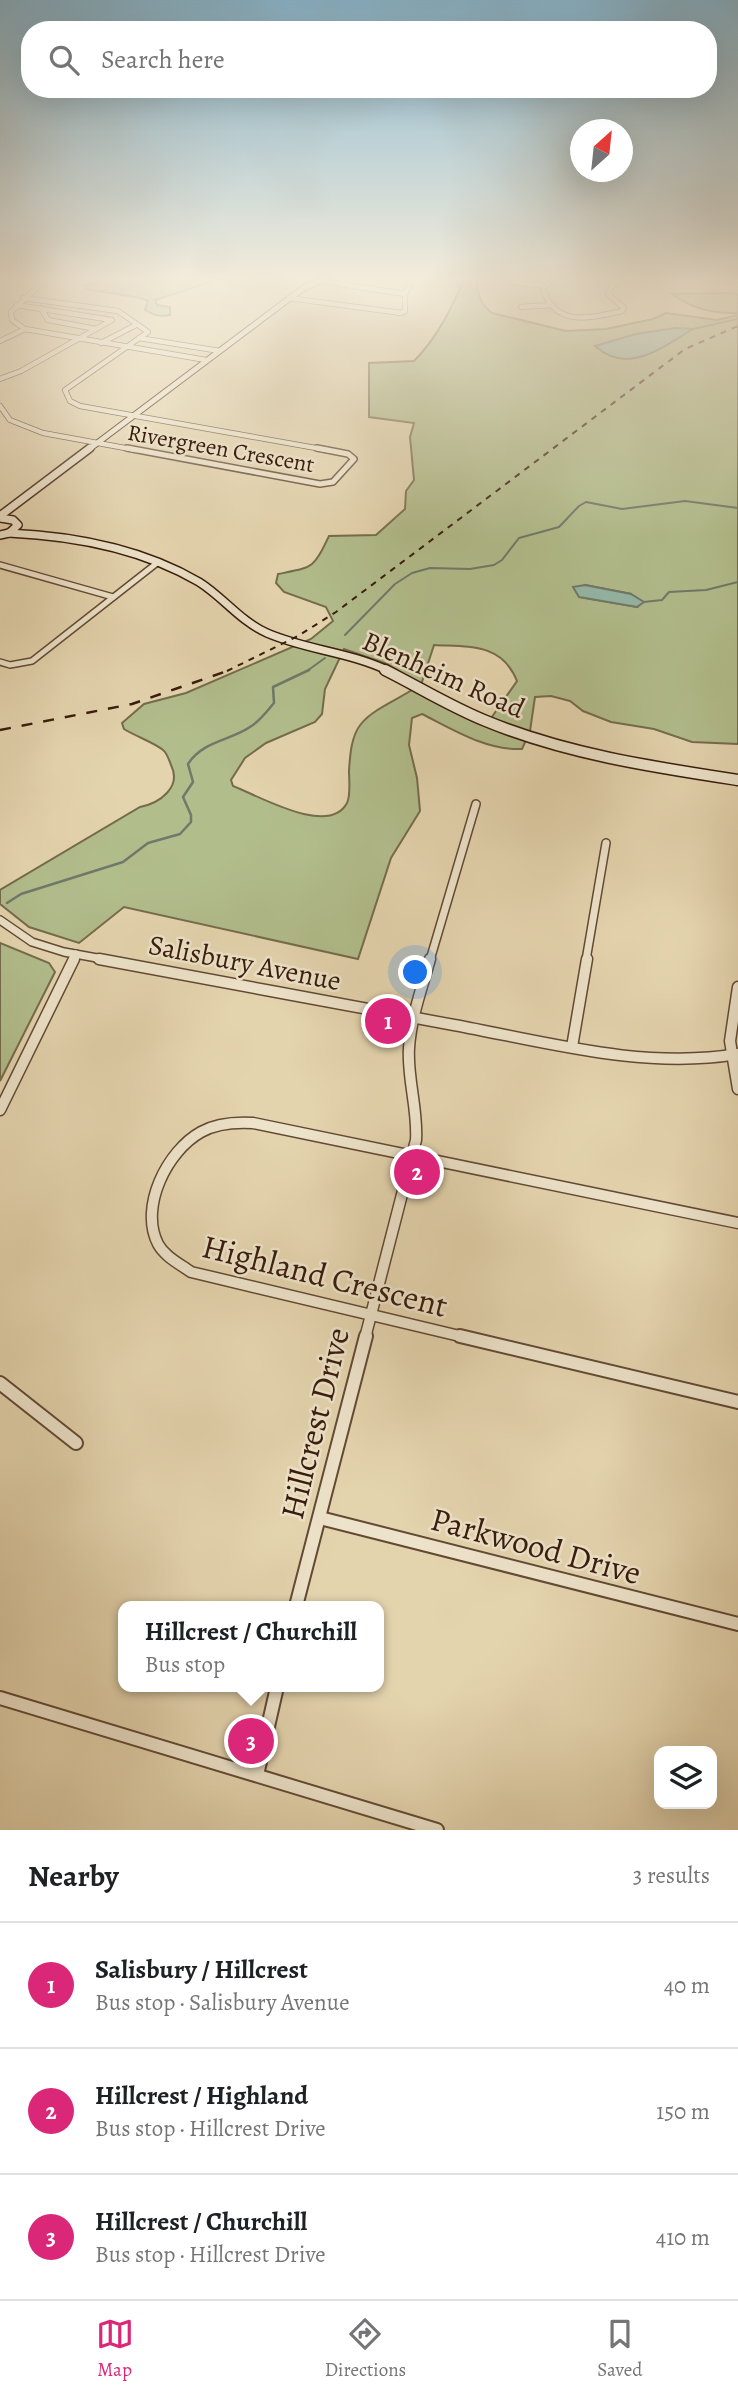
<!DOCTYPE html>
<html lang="en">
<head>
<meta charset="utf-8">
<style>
	:root { --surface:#fff; --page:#f2f2f2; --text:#202124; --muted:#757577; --line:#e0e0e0; --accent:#db2777 }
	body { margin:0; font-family:Alegreya,serif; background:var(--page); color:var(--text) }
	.controls { position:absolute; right:21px; bottom:21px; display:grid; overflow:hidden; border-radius:14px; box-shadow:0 7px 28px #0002 }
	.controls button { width:63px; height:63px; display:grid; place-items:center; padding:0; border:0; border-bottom:2px solid var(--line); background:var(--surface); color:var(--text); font:35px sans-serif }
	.compass { position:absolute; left:570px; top:119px; width:63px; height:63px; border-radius:50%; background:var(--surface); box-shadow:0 7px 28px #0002; rotate:27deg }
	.you { position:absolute; left:416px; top:973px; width:24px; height:24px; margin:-18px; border:5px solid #fff; border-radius:50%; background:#1a73e8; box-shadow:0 0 0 10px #1a73e833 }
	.badge { display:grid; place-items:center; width:46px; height:46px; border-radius:50%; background:var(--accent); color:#fff; font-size:23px; font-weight:700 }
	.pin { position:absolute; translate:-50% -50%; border:4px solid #fff; box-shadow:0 2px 7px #0006 }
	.popup { position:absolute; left:118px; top:1601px; width:266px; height:91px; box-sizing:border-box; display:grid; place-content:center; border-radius:14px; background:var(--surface); filter:drop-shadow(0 2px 5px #0005); font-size:23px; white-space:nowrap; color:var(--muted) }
	.popup b { font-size:26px; color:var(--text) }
	.popup::after { content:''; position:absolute; left:50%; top:100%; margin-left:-14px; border:14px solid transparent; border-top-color:var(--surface) }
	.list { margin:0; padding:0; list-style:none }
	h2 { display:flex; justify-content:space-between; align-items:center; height:91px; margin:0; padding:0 28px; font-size:30px }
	h2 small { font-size:23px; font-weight:400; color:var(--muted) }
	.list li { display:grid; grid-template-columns:46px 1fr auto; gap:21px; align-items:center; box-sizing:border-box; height:126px; padding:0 28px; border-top:2px solid var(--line) }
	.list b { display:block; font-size:26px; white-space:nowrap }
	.list p { margin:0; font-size:23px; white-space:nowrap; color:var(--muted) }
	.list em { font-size:23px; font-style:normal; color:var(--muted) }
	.icon { flex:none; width:38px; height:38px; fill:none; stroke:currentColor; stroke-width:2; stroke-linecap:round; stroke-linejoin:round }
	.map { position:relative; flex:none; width:738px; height:1830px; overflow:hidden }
	.search { position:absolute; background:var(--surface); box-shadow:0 7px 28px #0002; left:21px; right:21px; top:21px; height:77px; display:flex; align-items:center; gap:18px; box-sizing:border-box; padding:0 24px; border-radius:28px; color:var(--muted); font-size:26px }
	.sheet { height:469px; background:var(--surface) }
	nav { display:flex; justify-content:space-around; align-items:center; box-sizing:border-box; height:98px; border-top:2px solid var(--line); background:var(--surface); font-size:19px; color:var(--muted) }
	nav a { display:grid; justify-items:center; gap:4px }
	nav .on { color:var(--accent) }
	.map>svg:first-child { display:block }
	.green { fill:#b2bd8c; stroke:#756c4c; stroke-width:2; fill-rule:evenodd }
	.water { fill:#95b8a9; stroke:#70796a; stroke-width:2 }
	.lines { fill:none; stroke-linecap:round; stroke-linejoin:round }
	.stream-far1 { stroke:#70796a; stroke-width:2 }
	.stream { stroke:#70796a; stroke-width:2.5 }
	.street-far4-casing { stroke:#634934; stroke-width:6 }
	.street-far3-casing { stroke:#634934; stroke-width:8 }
	.street-far2-casing { stroke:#634934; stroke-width:10 }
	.street-far1-casing { stroke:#634934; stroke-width:13 }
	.street-casing { stroke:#634934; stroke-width:16 }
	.secondary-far2-casing { stroke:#381b0c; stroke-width:7 }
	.secondary-far1-casing { stroke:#381b0c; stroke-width:10 }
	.secondary-casing { stroke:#381b0c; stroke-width:13 }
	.street-far4 { stroke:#ede3ca; stroke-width:4.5 }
	.street-far3 { stroke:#ede3ca; stroke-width:5 }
	.street-far2 { stroke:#ede3ca; stroke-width:7 }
	.street-far1 { stroke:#ede3ca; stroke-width:10 }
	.street { stroke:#ede3ca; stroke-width:12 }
	.secondary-far2 { stroke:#ede3ca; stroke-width:5 }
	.secondary-far1 { stroke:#ede3ca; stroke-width:7 }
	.secondary { stroke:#ede3ca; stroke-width:10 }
	.rail-far1 { stroke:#381b0c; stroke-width:2; stroke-dasharray:6 6; stroke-linecap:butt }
	.rail { stroke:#381b0c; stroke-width:2.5; stroke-dasharray:11 11; stroke-linecap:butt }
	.labels { text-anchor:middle; stroke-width:5; stroke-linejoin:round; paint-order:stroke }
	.far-street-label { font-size:23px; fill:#381b0c; stroke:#ede3ca }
	.street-label { font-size:28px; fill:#381b0c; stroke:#ede3ca }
	.near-street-label { font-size:33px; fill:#381b0c; stroke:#ede3ca }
</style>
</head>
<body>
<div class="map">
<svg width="738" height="1830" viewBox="0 0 738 1830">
	<rect width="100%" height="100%" fill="#e4d4ae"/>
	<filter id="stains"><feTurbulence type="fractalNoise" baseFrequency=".00286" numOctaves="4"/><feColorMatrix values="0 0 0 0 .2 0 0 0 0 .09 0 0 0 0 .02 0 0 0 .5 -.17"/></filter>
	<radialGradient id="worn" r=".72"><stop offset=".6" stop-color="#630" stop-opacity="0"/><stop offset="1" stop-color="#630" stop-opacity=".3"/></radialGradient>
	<!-- green -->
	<g class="green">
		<path d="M106,280H209L210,282L155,300L157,305L170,307V315C159,317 153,315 145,310L148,301L141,298L86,289L85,286Z"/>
		<path d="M464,280H477C477,293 481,305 492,313L566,331L606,329L653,319L666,313L717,320L738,315V744L692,742L654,729L611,722L583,711L570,701L551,696L535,697L530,731L522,749C487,751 452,729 422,714L412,718L409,745L417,778L420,811L391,858L358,959L124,907L79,943L29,927L0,904V890L140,807C160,803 182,787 171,765C169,760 167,753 163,750C155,743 135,736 124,729L122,723L144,704L186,693L311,639L333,621L326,607L284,592L276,583L278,574C314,567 313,569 329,536L376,535L405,509L406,491L414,480L410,437L414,423L369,417V363L414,361C437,338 451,309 464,280ZM585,585L631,594L637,607L580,597ZM434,645C469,647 502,643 517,681L487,724L415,688C399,699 373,709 361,724C351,736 350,756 349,771C349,780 351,795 347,803C329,837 259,796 233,786L231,780L245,758L266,743L315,722L322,714L325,689L344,649L387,664L421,685Z"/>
		<path d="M732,293L738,294V313C714,314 692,309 672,294Z"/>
		<polygon points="0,943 49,963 55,972 0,1081"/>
	</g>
	<!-- water -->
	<g class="water">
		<path d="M675,328L693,329C662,347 629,376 595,346L636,334Z"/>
		<polygon points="585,585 631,594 644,602 637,607 579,597 573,587"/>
	</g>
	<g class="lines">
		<!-- stream-far1 -->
		<g class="stream-far1">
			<polyline points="693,329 738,319"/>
			<polyline points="644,602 662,600 669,592 706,590 738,582"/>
			<polyline points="345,635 395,584 412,573 430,568 470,569 494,565 502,560 519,538 559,527 579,506 586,502 622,509 685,501 738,508"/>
			<polyline points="307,671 325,658"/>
		</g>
		<!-- stream -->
		<path class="stream" d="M7,903L21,894L123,862L148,843L180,834L191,822V815L183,797L193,782L188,764C203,741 229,741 250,727C260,721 267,711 274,703L273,687L309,670"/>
		<!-- street-far4 casing -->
		<g class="street-far4-casing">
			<g id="street-far4">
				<polyline points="45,280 11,312 12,320 25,329 206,360"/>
				<path d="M552,280L543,288C554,328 590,318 622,311L624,308L608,294L613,284L623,280"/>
				<polyline points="319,281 405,294"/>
				<polyline points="511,283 545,285"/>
				<polyline points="23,298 118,311 148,332 65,390 70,401 80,406 327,450"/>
				<polyline points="289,298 401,313 405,311 405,294 412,280"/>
				<polyline points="521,307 552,305"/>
				<polyline points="41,308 48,320 96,329"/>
				<polyline points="139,338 220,351"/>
				<polyline points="0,341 25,329"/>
				<polyline points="101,343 136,325"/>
				<polyline points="0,379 21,371 112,320 16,305"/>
				<polyline points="0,406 10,420 43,433 136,450"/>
			</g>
		</g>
		<!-- street-far3 casing -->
		<g class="street-far3-casing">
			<g id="street-far3">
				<polyline points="127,448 320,484 333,482 354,459 348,454 317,448"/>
				<polyline points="0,565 113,597"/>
				<polyline points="0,662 10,665 32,661 157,563"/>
			</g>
		</g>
		<!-- street-far2 casing -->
		<g class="street-far2-casing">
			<g id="street-far2">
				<polyline points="0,920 32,942 64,952 108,960"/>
				<polyline points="73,960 76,954"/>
				<polyline points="430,960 476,804"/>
				<polyline points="586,960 606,843"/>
			</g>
		</g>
		<!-- street-far1 casing -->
		<g class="street-far1-casing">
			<g id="street-far1">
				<path d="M99,959C217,981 336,1003 454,1025C546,1042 644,1070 738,1054"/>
				<polyline points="738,987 730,1041 738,1089"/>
				<polyline points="572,1047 587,959"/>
				<polyline points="0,1110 74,959"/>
				<path d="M365,1338L416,1140C418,1109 407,1078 409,1048C411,1017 422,988 430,959"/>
				<path d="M468,1338L191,1272C180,1264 165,1257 158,1244C139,1207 167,1151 201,1132C217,1123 235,1122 253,1123L738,1223"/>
			</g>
		</g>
		<!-- street casing -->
		<g class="street-casing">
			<g id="street">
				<polyline points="460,1336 738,1402"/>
				<polyline points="0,1383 76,1443"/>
				<polyline points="320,1518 738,1624"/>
				<polyline points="296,1606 366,1336"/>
				<polyline points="0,1698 437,1830"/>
				<polyline points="257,1775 277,1687"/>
			</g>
		</g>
		<!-- secondary-far2 casing -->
		<g class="secondary-far2-casing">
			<polyline id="secondary-far2" points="88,450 302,289 322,280"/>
		</g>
		<!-- secondary-far1 casing -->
		<g class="secondary-far1-casing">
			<g id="secondary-far1">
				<polyline points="0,516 90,448"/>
				<polyline points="0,518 13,520 18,525 9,533 0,535"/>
				<path d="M9,533C75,536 141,548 199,582C223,597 240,621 267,633C306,650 350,652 389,671"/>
			</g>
		</g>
		<!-- secondary casing -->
		<g class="secondary-casing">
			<path id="secondary" d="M385,670C419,687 451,707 486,721C566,754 653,767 738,780"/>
		</g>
		<!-- street-far4 -->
		<use href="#street-far4" class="street-far4"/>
		<!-- street-far3 -->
		<use href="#street-far3" class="street-far3"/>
		<!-- street-far2 -->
		<use href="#street-far2" class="street-far2"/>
		<!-- street-far1 -->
		<use href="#street-far1" class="street-far1"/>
		<!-- street -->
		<use href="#street" class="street"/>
		<!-- secondary-far2 -->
		<use href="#secondary-far2" class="secondary-far2"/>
		<!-- secondary-far1 -->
		<use href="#secondary-far1" class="secondary-far1"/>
		<!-- secondary -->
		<use href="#secondary" class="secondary"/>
		<!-- rail-far1 -->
		<polyline class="rail-far1" points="227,671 298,636 336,612 685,349 738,326"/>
		<!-- rail -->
		<polyline class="rail" points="0,730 132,704 230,670"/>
	</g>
	<!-- sky -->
	<linearGradient id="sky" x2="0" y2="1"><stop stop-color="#87b6cf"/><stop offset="0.52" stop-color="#f3ecdb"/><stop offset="1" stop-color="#f3ecdb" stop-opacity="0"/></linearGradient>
	<rect width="738" height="536" fill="url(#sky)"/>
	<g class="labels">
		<!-- far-street labels -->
		<g class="far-street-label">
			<text transform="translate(221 448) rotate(10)" y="8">Rivergreen Crescent</text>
		</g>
		<!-- street labels -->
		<g class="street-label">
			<text transform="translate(444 674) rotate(24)" y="10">Blenheim Road</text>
			<text transform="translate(245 962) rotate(11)" y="10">Salisbury Avenue</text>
		</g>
		<!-- near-street labels -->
		<g class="near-street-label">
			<text transform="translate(325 1275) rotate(14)" y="12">Highland Crescent</text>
			<text transform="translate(314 1423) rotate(-76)" y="12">Hillcrest Drive</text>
			<text transform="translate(536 1545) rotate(15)" y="12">Parkwood Drive</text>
		</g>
	</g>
	<rect width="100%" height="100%" filter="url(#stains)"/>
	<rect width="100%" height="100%" fill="url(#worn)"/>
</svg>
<div class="controls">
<button><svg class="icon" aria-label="layers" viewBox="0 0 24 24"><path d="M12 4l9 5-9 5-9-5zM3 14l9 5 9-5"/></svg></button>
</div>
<svg class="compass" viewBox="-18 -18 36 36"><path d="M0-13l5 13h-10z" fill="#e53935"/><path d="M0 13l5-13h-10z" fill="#757577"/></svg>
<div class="you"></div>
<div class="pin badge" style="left:388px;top:1021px">1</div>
<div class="pin badge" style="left:417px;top:1172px">2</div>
<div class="pin badge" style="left:251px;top:1741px">3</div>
<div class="popup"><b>Hillcrest / Churchill</b>Bus stop</div>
<div class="search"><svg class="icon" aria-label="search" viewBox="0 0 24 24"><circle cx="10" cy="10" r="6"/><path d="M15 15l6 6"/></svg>Search here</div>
</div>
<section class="sheet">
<h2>Nearby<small>3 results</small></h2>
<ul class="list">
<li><span class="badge">1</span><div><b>Salisbury / Hillcrest</b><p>Bus stop · Salisbury Avenue</p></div><em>40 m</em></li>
<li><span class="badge">2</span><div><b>Hillcrest / Highland</b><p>Bus stop · Hillcrest Drive</p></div><em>150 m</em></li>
<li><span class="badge">3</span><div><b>Hillcrest / Churchill</b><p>Bus stop · Hillcrest Drive</p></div><em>410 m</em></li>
</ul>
</section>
<nav>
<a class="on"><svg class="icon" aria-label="map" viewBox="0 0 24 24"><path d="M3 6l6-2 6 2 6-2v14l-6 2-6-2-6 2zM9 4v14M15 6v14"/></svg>Map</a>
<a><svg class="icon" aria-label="directions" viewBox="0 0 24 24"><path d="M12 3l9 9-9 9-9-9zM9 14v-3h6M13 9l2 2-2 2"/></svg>Directions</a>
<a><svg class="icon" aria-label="saved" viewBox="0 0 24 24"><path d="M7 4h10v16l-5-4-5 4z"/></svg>Saved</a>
</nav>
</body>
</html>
